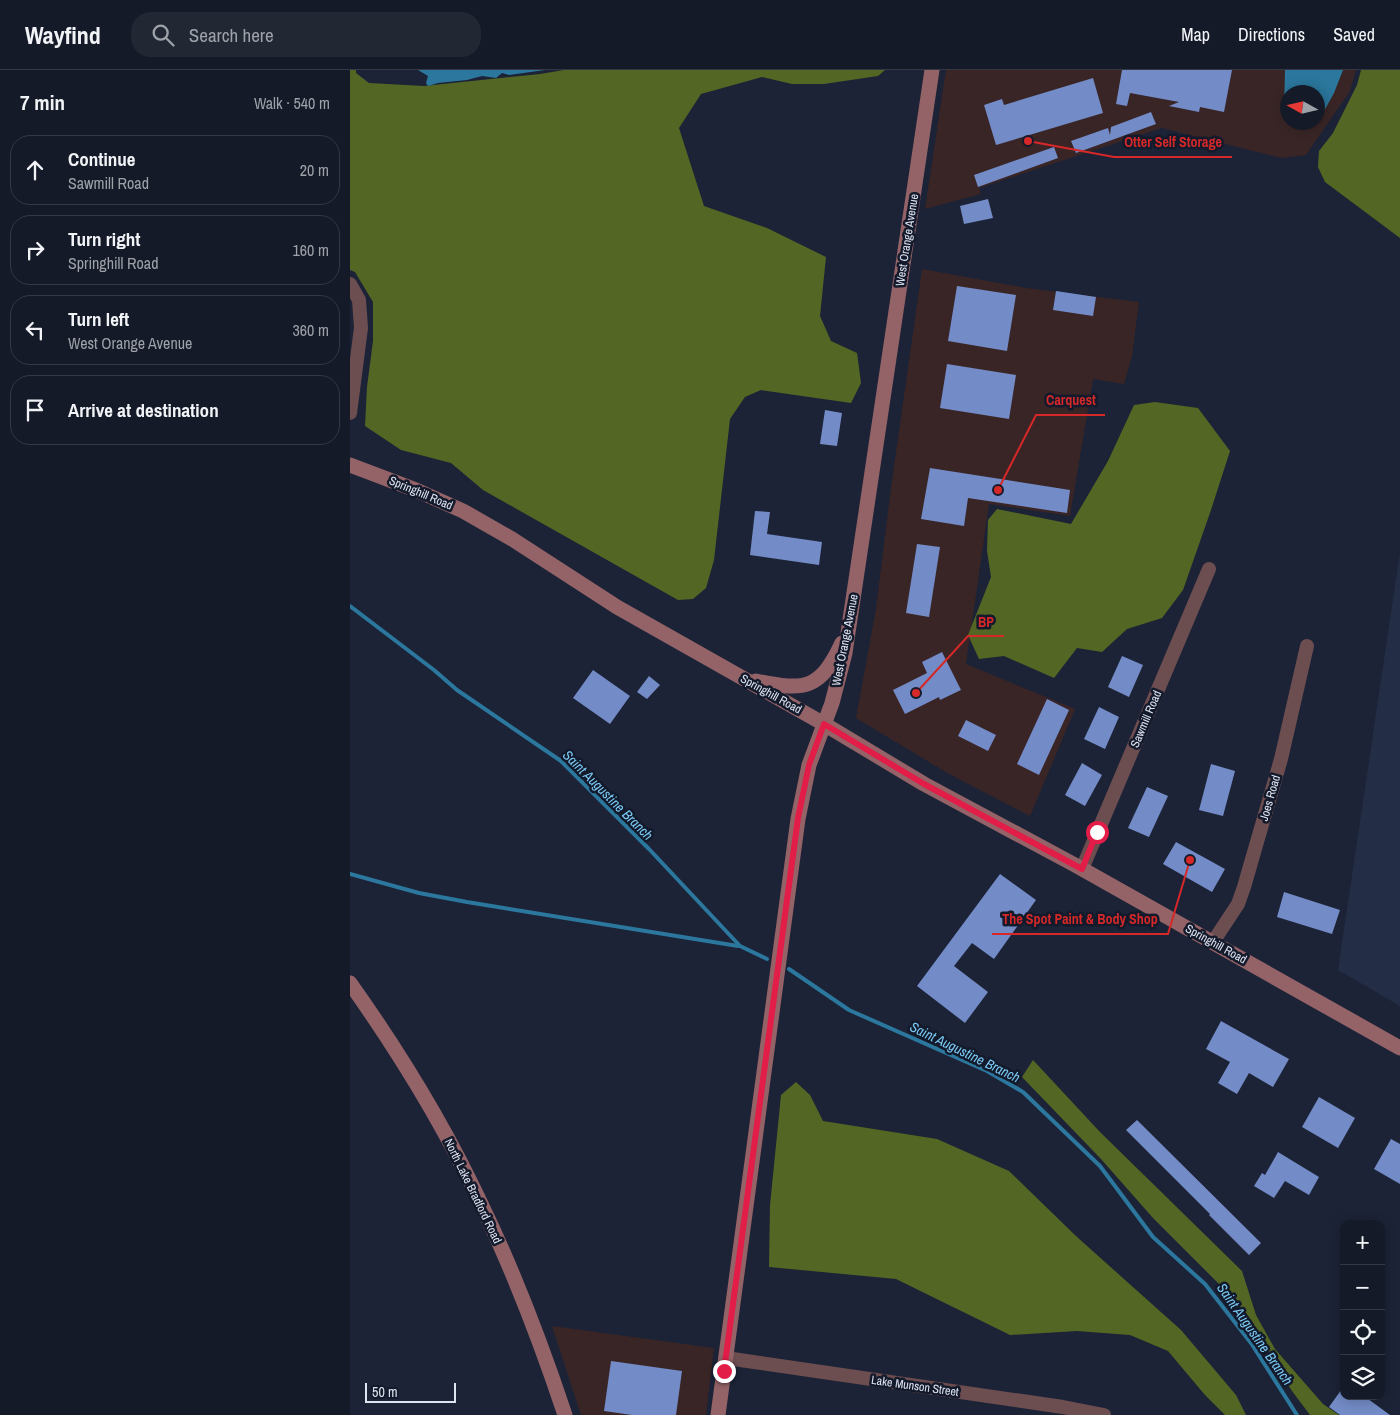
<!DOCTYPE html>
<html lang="en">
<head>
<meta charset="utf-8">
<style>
	:root { --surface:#151a28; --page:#222734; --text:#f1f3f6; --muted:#9da1a8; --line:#343845 }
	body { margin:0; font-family:"Archivo Narrow",sans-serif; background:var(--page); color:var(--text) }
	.controls { position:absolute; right:15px; bottom:15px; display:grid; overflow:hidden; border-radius:10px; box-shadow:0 2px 12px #0003 }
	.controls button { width:45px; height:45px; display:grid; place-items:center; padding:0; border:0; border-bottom:1px solid var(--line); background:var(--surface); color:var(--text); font:25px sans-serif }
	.compass { position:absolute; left:930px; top:15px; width:45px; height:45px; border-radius:50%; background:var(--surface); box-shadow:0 2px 12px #0003; rotate:278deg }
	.scale { position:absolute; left:15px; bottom:12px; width:91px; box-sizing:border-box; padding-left:5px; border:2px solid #dfe4f1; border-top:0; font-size:14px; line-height:18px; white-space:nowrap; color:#dfe4f1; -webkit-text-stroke:4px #131a2b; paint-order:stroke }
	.stop { position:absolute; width:15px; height:15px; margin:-11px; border:4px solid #e11d48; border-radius:50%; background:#fff }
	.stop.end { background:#e11d48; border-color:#fff; box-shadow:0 1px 5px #0008 }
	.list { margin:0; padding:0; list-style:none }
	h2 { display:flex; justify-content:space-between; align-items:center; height:65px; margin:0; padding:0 20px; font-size:21px }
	h2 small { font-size:16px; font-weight:400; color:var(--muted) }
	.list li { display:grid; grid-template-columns:32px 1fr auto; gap:15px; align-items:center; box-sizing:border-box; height:70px; margin:0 10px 10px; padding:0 10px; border:1px solid var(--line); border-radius:20px }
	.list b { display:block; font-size:19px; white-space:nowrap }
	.list p { margin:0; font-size:16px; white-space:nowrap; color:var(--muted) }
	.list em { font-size:16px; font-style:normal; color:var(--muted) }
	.icon { flex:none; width:28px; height:28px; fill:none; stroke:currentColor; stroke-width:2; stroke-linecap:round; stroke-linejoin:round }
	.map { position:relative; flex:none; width:1050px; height:1345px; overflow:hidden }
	header { display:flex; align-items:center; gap:30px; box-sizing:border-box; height:70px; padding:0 25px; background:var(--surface); border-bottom:1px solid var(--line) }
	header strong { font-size:24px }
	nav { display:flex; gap:28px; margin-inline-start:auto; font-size:18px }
	.search { width:350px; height:45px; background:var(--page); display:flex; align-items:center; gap:12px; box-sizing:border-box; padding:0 18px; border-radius:20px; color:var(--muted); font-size:19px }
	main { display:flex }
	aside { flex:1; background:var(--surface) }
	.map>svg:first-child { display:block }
	.commercial { fill:#392526; fill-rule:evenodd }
	.built { fill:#232d45 }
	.forest { fill:#546623 }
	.water { fill:#2b779d }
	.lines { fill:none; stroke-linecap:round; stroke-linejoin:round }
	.stream { stroke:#2b779d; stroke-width:4 }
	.building { fill:#738bc6 }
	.minor { stroke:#6c4d50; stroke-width:14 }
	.secondary { stroke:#946368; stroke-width:15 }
	.route { stroke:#e11d48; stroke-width:6 }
	.labels { text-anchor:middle; stroke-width:5; stroke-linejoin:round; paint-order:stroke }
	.street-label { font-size:12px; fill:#dfe4f1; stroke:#131a2b }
	.water-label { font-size:14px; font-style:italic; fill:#7bcaf5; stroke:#131a2b }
	.leader { fill:none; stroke:#d62828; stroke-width:2 }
	.callout-dot { fill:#d62828; stroke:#131a2b; stroke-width:2 }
	.callout-label { font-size:14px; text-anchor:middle; font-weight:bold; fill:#d62828; stroke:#131a2b; stroke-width:5; stroke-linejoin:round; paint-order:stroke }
</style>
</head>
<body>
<header>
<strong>Wayfind</strong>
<div class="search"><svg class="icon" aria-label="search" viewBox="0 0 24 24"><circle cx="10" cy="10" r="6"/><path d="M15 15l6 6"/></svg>Search here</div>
<nav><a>Map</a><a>Directions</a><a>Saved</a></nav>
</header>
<main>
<aside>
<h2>7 min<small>Walk · 540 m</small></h2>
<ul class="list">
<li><svg class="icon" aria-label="ahead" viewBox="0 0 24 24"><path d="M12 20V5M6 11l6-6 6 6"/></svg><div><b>Continue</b><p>Sawmill Road</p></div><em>20 m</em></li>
<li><svg class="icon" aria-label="right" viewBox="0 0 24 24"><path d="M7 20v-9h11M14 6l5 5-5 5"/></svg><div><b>Turn right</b><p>Springhill Road</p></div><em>160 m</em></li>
<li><svg class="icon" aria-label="left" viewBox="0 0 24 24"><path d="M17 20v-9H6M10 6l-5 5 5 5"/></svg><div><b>Turn left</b><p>West Orange Avenue</p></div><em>360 m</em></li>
<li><svg class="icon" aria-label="arrive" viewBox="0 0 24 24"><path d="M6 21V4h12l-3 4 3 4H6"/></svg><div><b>Arrive at destination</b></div></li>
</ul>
</aside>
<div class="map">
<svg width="1050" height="1345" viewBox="0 0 1050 1345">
	<rect width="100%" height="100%" fill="#1c2336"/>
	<!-- commercial -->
	<g class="commercial">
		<path d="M596,0H1006L1000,21L956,85L931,88L812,58L629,118L631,124L575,139ZM938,22H968V52H938Z"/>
		<polygon points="572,199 676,218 789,232 782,286 774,314 743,309 720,446 639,434 616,594 725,639 680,746 599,704 506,648 526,539 541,418"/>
		<polygon points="202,1256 364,1278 356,1345 231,1345"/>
	</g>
	<!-- built -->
	<polygon class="built" points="1050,482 1050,936 988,900"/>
	<!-- forest -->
	<g class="forest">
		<polygon points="0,0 6,0 6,3 19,13 74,16 190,4 214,0 535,0 528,6 474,14 442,14 412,7 351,24 329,58 354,136 417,158 476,187 470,246 481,271 507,283 511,313 501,333 411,320 395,327 380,349 364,490 356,518 343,529 328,530 133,420 101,393 51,380 15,356 17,317 23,271 23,232 5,202 0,200"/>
		<polygon points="1011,0 1050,0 1050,168 975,112 968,97 969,81 983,63 1007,15"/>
		<polygon points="805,332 848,338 880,381 861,440 833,520 812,548 777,559 752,582 727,578 704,608 654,586 629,589 618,565 641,507 637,481 638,450 647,439 721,454 758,391 784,335"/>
		<polygon points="683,990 750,1062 892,1201 906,1245 925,1279 973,1334 989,1345 960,1345 942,1321 884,1229 803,1148 751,1089 672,1007"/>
		<polygon points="446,1012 460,1025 473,1051 587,1069 659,1101 727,1167 831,1260 886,1325 896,1345 875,1345 855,1325 818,1281 780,1265 727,1261 660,1265 546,1209 419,1197 420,1135 431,1025"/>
	</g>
	<!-- water -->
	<g class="water">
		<polygon points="68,0 195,0 159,5 152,3 146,8 132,6 117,10 88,13 78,16 76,13 78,6"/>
		<polygon points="935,0 993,0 984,23 968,52 968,22 938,22 937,48 934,42"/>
	</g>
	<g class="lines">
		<!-- stream -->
		<g class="stream">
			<polyline points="0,536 84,600 107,620 211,691 299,779 390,876 417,889"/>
			<polyline points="0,804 69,823 117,832 388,876"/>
			<polyline points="439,899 499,940 637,1001 673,1022 750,1096 803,1167 855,1214 901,1273 947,1345"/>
		</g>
	</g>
	<!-- building -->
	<g class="building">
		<polygon points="772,0 882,0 874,42 850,37 849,42 819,36 829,32 780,23 777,36 766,34"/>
		<polygon points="743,8 753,43 646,75 634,35 652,29 654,35"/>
		<polygon points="801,42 806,54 726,83 721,71 758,58 760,65 761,57"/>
		<polygon points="704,77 708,88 628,117 624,105"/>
		<polygon points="638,129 643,148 614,154 610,136"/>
		<polygon points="607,216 666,225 657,281 598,271"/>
		<polygon points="706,221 746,227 743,246 703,240"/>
		<polygon points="597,294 666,305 659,349 590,338"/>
		<polygon points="475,340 492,343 487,376 470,374"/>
		<polygon points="580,398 720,420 717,443 618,428 614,456 571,449"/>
		<polygon points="405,441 420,442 417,464 472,472 469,495 400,485"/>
		<polygon points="567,474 590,477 579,547 556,543"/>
		<polygon points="592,582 611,620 590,630 589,627 555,644 543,620 577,603 572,592"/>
		<polygon points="772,586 793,595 779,627 758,617"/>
		<polygon points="243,600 280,626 260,654 223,628"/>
		<polygon points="299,606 310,615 297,629 287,622"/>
		<polygon points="697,629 719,640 689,705 667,694"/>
		<polygon points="749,637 769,647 755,679 734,669"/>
		<polygon points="616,650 646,665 638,681 608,666"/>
		<polygon points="732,693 752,705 735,736 715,725"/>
		<polygon points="861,694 885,701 873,746 849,740"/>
		<polygon points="797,717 818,726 799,767 778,758"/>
		<polygon points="826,772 875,799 862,822 813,794"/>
		<polygon points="650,804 686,830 644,889 622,873 604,896 638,922 615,953 567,916"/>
		<polygon points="934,822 990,840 982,864 927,847"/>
		<polygon points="871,951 939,989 923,1017 899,1003 887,1024 868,1013 880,992 856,979"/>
		<polygon points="969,1027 1005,1048 988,1078 952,1057"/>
		<polygon points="787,1050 911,1173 899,1185 859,1145 860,1144 776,1060"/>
		<polygon points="1041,1069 1050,1074 1050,1114 1024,1099"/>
		<polygon points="928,1082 969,1107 959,1125 935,1111 924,1128 904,1116 912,1103 915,1105"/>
		<polygon points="261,1291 332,1301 326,1345 282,1345 254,1341"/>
		<polygon points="994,1316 994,1326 1014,1326 1040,1345 990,1345 979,1337"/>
	</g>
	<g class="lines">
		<!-- minor -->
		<g class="minor">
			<polyline points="0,214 9,230 11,258 0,343"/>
			<polyline points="732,799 859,499"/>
			<polyline points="863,872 888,834 894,817 931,689 957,576"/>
			<polyline points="376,1288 713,1337 754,1345"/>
		</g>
		<!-- secondary -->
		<g class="secondary">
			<polyline points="0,395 66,420 113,441 162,469 267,537 474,654 574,714 725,795 1050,978"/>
			<path d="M406,611C455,621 470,620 492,573"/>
			<path d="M0,913C49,982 95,1057 131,1134C164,1202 191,1273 215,1345"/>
			<polyline points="368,1345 448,749 459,695 482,633 495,583 582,0"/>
		</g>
	</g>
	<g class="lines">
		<!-- route -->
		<polyline class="route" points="374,1301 448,748 459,695 474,654 574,714 732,799 747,762"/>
	</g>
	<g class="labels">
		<!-- street labels -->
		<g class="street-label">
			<text transform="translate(557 170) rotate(-81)" y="4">West Orange Avenue</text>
			<text transform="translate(71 423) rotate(23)" y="4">Springhill Road</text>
			<text transform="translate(495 570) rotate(-79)" y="4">West Orange Avenue</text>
			<text transform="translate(421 624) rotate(29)" y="4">Springhill Road</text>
			<text transform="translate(796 649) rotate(-67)" y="4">Sawmill Road</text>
			<text transform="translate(920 728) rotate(-74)" y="4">Joes Road</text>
			<text transform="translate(866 874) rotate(29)" y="4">Springhill Road</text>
			<text transform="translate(123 1121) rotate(64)" y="4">North Lake Bradford Road</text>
			<text transform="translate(565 1316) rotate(8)" y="4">Lake Munson Street</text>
		</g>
		<!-- water labels -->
		<g class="water-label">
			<text transform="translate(258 725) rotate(45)" y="5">Saint Augustine Branch</text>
			<text transform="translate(615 982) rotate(26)" y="5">Saint Augustine Branch</text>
			<text transform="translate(905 1264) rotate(55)" y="5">Saint Augustine Branch</text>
		</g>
	</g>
	<!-- callouts -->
	<path class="leader" d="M678 71L764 87H882M648 420L686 345H755M566 623L618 566H654M840 790L818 864H642"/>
	<g class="callout-dot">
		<circle cx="678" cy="71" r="5"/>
		<circle cx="648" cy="420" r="5"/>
		<circle cx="566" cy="623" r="5"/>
		<circle cx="840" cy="790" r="5"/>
	</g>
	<g class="callout-label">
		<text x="823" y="77">Otter Self Storage</text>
		<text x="721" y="335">Carquest</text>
		<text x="636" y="557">BP</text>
		<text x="730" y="854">The Spot Paint &amp; Body Shop</text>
	</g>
</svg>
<div class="controls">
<button>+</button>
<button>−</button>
<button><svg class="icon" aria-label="locate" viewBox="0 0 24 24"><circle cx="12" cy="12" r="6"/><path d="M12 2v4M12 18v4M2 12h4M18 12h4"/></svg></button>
<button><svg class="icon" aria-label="layers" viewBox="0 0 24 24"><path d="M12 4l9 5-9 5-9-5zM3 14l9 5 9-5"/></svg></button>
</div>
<svg class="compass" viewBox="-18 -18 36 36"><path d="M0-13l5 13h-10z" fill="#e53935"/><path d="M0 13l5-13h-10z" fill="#9da1a8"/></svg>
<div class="scale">50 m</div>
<div class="stop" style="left:747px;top:762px"></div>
<div class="stop end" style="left:374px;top:1301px"></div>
</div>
</main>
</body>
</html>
